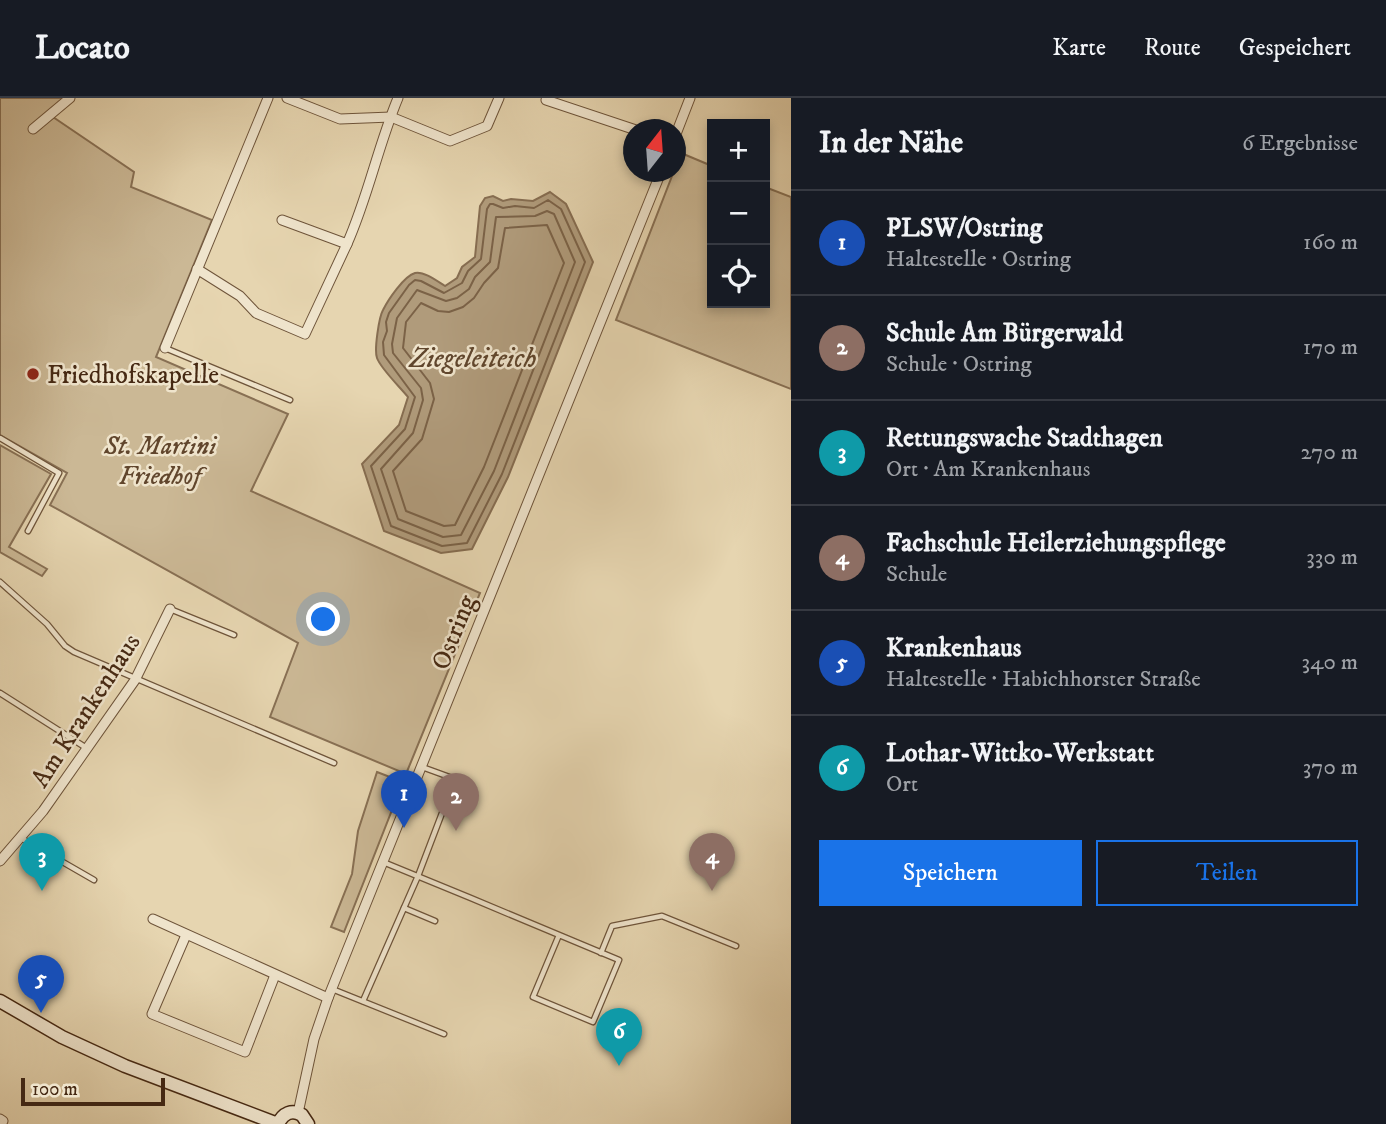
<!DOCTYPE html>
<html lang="de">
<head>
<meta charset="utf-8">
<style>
	:root { --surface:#171b24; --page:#20242c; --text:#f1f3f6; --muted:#9ea1a6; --line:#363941; --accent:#1a73e8 }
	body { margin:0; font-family:"IM FELL DW Pica",serif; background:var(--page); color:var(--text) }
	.controls { position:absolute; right:21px; top:21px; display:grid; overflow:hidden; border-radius:0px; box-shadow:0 4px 10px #0003 }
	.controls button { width:63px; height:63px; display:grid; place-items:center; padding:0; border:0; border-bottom:2px solid var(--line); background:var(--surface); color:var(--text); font:35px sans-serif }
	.compass { position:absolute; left:623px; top:21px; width:63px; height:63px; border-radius:50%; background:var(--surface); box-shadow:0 4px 10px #0003; rotate:17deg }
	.scale { position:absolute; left:21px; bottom:18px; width:144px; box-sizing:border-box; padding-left:7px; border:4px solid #462913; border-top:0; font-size:19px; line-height:24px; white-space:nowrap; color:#462913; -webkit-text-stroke:5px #efe4cc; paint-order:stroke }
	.you { position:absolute; left:324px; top:522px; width:24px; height:24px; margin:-18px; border:5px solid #fff; border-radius:50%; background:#1a73e8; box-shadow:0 0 0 10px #1a73e833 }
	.badge { display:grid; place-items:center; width:46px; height:46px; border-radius:50%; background:var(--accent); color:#fff; font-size:23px; font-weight:700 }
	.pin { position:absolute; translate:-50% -58px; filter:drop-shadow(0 2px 4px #0008) }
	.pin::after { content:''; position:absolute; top:37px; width:24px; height:21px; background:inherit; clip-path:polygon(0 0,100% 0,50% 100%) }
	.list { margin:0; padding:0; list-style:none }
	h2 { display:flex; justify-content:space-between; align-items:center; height:91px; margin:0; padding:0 28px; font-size:30px }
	h2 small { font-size:23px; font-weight:400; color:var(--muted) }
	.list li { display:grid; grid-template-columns:46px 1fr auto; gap:21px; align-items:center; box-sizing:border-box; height:105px; padding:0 28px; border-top:2px solid var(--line) }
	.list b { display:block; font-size:26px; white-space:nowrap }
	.list p { margin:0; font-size:23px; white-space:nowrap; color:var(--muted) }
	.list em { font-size:23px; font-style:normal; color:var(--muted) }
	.actions { display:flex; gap:14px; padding:21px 28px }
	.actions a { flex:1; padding:16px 0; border:2px solid var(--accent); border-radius:0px; text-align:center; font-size:24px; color:var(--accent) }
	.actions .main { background:var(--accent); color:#fff }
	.icon { flex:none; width:38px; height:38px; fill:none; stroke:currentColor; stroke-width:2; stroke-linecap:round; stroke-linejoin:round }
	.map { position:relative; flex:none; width:791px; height:1026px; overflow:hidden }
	header { display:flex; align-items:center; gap:42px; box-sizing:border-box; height:98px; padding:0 35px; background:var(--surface); border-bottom:2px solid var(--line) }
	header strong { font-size:33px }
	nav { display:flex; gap:38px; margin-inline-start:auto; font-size:24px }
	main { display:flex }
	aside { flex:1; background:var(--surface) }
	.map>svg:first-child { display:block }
	.green { fill:#cbb895; stroke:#887054; stroke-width:2 }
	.water { fill:#b09b7b; stroke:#866d51; stroke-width:2 }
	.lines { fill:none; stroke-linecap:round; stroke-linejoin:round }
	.shore { stroke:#7b6247; stroke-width:2 }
	.lane-casing { stroke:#6e543a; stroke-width:7 }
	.street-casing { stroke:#6e543a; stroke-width:11 }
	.secondary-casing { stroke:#462913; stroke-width:15 }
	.lane { stroke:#efe4cc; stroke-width:4.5 }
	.street { stroke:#efe4cc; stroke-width:9 }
	.secondary { stroke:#efe4cc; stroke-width:12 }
	.poi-dot { fill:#8f2418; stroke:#efe4cc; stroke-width:2.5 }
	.labels { text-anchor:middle; stroke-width:5; stroke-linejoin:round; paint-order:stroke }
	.poi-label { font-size:26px; fill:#462913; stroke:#efe4cc; text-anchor:start }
	.park-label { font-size:26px; font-style:italic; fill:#61462d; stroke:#efe4cc }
	.street-label { font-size:26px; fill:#462913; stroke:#efe4cc }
	.water-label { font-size:28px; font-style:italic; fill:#60462d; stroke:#efe4cc }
</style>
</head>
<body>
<header>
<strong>Locato</strong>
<nav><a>Karte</a><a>Route</a><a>Gespeichert</a></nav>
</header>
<main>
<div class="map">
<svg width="791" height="1026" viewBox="0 0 791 1026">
	<rect width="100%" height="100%" fill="#e6d5b0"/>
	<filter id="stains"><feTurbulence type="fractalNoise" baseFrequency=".00286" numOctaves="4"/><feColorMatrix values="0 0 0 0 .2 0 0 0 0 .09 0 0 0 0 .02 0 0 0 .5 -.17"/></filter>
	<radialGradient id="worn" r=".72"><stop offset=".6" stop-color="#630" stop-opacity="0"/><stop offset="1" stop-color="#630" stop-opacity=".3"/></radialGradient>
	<!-- green -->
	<g class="green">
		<polygon points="0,0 64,0 53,19 134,74 131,89 212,122 156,259 288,316 251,393 480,495 406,676 270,619 298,545 50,407 67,375 0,337"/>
		<polygon points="681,55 712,68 712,205 765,205 765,89 791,99 791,291 616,222"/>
		<polygon points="0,347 51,376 9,449 47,471 42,478 0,454"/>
		<polygon points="377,674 403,684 344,834 331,829 352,776 358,733"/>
	</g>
	<!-- water -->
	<path class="water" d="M550,94L566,106L593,164L508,379L472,451L441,455L384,433L362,366L399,327L408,299C400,289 381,271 377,260C374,252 379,219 383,212C388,202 404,178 415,175C424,173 437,183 445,188L457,180L462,169L475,159L480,108L485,100L493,98L503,103L511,101L533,103Z"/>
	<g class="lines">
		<!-- shore -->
		<g class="shore">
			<polygon points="548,102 561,111 585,164 502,376 467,445 442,448 391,428 371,368 405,331 415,299 384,257 383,244 387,233 386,224 389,215 409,187 415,182 421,183 444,195 462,185 468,173 481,161 487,111 490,106 493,106 503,110 515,108 534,110"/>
			<polygon points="547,113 554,116 575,164 494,373 461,437 443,439 398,421 381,371 413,335 423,302 421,290 393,255 392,246 397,220 417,192 446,203 457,200 469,191 475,179 490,164 496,119 535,118"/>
			<polygon points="547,127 564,165 484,369 455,427 444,428 406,413 393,373 422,341 434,301 430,285 403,250 406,224 421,205 438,213 449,214 463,209 474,200 484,185 498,170 505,130"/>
		</g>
		<!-- lane casing -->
		<g class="lane-casing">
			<g id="lane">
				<polyline points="165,250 290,302"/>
				<polyline points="0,340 59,375 28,433"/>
				<polyline points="0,484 47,526 65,548 74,554 334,665"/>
				<polyline points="170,511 234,537"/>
				<polyline points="0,595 88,651"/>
				<polyline points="21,740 94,782"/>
				<path d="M383,764C462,796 540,829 619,862L593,924L533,899L559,837"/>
				<polyline points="404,810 435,823"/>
				<polyline points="601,855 612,828 662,818 736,848"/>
				<polyline points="332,891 444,936"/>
				<polyline points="363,903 418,778 455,681 422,669"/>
			</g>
		</g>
		<!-- street casing -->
		<g class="street-casing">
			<g id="street">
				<polyline points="287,0 340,21 391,19 450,43 487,28 499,0"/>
				<polyline points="546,2 636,32"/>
				<polyline points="33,31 70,0"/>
				<polyline points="676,36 690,0"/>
				<path d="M282,122L347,146C368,99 378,48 398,0"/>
				<polyline points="197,171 240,198 256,215 305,236 347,146"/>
				<polyline points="165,250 268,0"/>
				<polyline points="0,763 43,713 135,582 170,511"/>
				<polyline points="153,821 328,900"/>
				<polyline points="186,837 152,916 245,954 275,877"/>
				<polyline points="298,1015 314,941 328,900 661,74"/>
				<polyline points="0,1021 3,1023"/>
			</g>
		</g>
		<!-- secondary casing -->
		<g class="secondary-casing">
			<g id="secondary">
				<polyline points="0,903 62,939 125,968 278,1026"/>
				<path d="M278,1026C283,1015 292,1011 302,1017L308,1026"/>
			</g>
		</g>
		<!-- lane -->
		<use href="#lane" class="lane"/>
		<!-- street -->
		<use href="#street" class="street"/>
		<!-- secondary -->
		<use href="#secondary" class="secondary"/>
	</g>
	<!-- markers -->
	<circle class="poi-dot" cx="33" cy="276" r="7"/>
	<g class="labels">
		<!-- poi labels -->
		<g class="poi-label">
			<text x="47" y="285">Friedhofskapelle</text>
		</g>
		<!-- park labels -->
		<g class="park-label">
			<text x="160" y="356">St. Martini<tspan x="160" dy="30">Friedhof</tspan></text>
		</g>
		<!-- street labels -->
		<g class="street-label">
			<text transform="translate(453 534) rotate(-68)" y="9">Ostring</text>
			<text transform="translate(85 612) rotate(-57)" y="9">Am Krankenhaus</text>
		</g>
		<!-- water labels -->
		<g class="water-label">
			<text x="473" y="269">Ziegeleiteich</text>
		</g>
	</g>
	<rect width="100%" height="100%" filter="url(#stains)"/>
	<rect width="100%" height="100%" fill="url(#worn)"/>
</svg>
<div class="controls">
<button>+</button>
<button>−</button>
<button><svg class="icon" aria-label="locate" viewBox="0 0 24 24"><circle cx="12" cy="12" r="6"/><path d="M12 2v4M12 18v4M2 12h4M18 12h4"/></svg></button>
</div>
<svg class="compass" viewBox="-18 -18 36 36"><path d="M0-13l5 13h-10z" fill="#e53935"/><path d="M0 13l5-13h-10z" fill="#9ea1a6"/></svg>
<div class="scale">100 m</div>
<div class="you"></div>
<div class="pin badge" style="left:404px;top:730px;background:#1a4fb4">1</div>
<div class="pin badge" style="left:456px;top:733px;background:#8d6e63">2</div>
<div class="pin badge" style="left:42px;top:793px;background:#0f9aa8">3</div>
<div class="pin badge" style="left:712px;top:793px;background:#8d6e63">4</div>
<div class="pin badge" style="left:41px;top:915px;background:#1a4fb4">5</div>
<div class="pin badge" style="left:619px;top:968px;background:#0f9aa8">6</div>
</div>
<aside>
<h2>In der Nähe<small>6 Ergebnisse</small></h2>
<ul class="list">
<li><span class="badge" style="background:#1a4fb4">1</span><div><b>PLSW/Ostring</b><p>Haltestelle · Ostring</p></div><em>160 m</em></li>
<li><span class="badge" style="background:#8d6e63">2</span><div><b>Schule Am Bürgerwald</b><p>Schule · Ostring</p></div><em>170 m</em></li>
<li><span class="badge" style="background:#0f9aa8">3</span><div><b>Rettungswache Stadthagen</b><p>Ort · Am Krankenhaus</p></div><em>270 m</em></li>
<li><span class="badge" style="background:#8d6e63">4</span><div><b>Fachschule Heilerziehungspflege</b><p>Schule</p></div><em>330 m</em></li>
<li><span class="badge" style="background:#1a4fb4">5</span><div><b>Krankenhaus</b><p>Haltestelle · Habichhorster Straße</p></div><em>340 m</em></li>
<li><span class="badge" style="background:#0f9aa8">6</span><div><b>Lothar-Wittko-Werkstatt</b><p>Ort</p></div><em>370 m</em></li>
</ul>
<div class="actions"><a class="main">Speichern</a><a>Teilen</a></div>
</aside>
</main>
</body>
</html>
